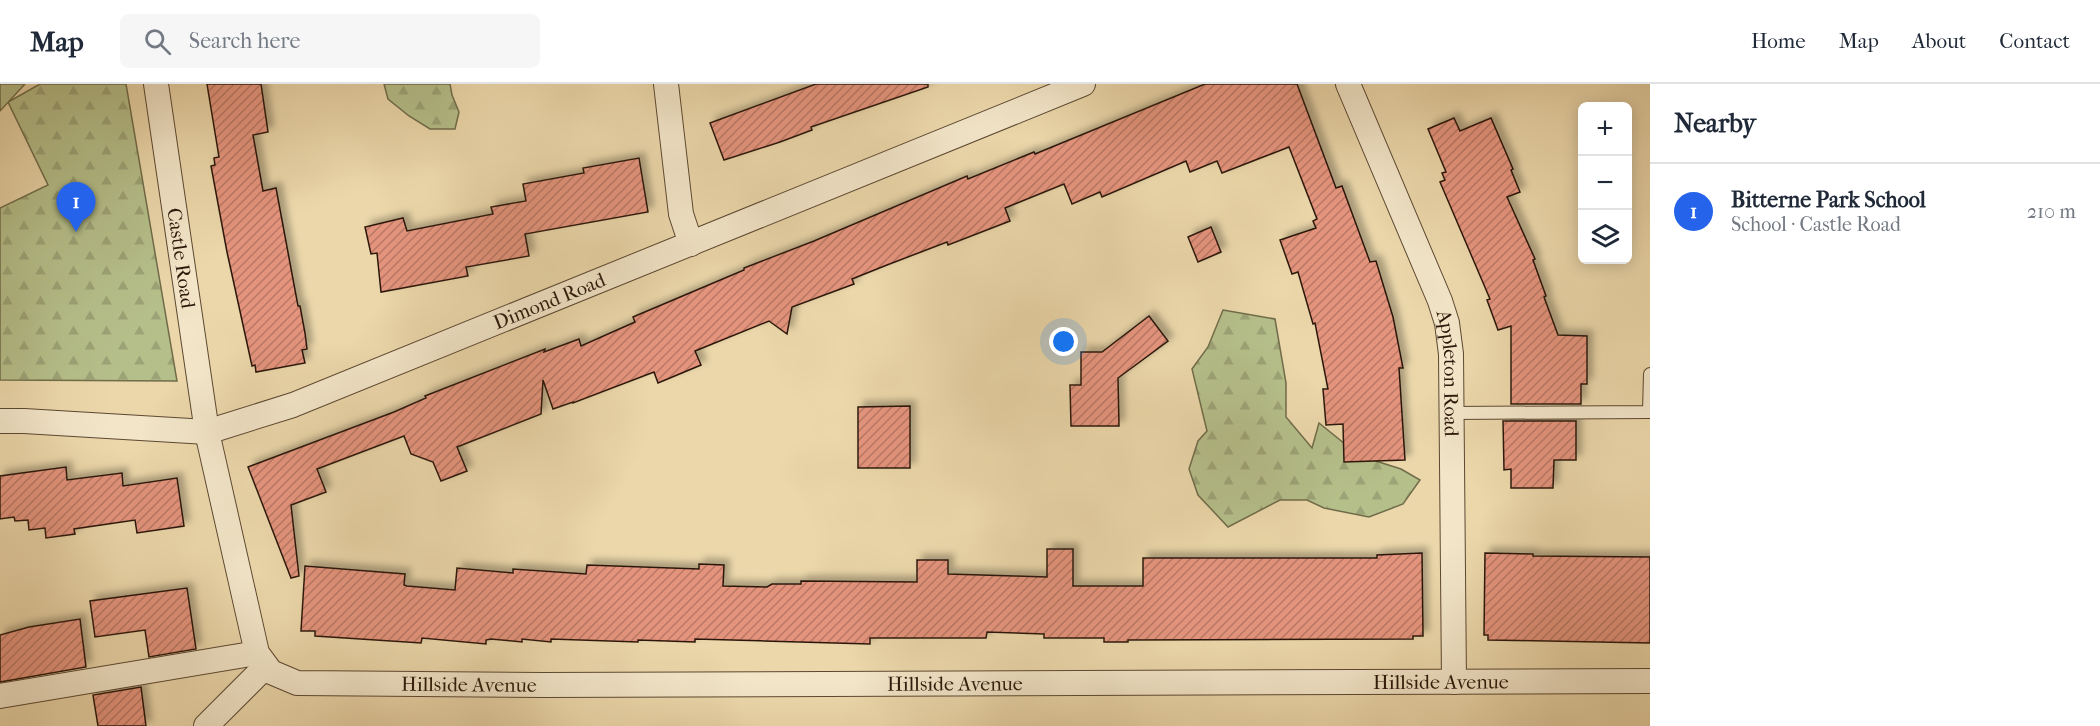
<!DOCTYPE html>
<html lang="en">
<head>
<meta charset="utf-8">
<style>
	:root { --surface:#fff; --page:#f6f6f7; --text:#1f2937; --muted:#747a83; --line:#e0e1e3; --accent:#2563eb }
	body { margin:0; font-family:"IM FELL French Canon",serif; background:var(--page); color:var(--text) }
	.controls { position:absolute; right:18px; top:18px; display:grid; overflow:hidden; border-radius:9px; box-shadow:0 3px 15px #0003 }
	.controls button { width:54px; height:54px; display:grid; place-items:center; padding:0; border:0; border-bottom:2px solid var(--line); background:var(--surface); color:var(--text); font:30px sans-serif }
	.you { position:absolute; left:1064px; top:258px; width:21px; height:21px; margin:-15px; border:4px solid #fff; border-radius:50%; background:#1a73e8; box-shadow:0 0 0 9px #1a73e833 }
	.badge { display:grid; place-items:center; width:39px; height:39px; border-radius:50%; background:var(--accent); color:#fff; font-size:20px; font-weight:700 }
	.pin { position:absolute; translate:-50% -50px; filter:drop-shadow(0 2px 3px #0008) }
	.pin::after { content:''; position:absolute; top:32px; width:21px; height:18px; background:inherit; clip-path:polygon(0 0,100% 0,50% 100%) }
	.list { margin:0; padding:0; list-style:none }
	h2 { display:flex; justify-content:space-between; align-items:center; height:78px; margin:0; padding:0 24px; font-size:26px }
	h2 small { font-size:20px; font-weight:400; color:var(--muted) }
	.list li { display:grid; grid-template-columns:39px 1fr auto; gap:18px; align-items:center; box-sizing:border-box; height:96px; padding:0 24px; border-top:2px solid var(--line) }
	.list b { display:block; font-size:22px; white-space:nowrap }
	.list p { margin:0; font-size:20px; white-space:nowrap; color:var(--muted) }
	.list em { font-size:20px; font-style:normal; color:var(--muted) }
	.icon { flex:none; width:33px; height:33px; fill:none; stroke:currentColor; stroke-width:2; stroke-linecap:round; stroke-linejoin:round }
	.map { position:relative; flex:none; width:1650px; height:642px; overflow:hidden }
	header { display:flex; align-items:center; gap:36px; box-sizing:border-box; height:84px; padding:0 30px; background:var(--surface); border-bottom:2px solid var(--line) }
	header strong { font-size:28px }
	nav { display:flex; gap:33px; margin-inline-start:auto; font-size:21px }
	.search { width:420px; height:54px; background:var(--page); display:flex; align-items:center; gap:15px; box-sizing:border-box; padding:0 21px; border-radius:9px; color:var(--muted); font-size:22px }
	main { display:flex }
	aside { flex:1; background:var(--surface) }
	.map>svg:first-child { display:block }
	.forest { fill:url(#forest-firs); stroke:#706c4a; stroke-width:1.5 }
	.garden { fill:#b5bf8a; stroke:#706c4a; stroke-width:1.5 }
	.building { fill:url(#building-hatch); stroke:#2c180a; stroke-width:1.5; filter:url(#shadow) }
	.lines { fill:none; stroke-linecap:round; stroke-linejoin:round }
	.service-casing { stroke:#5c4832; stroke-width:14 }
	.minor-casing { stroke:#5c4832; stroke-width:26 }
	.service { stroke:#f2e5c8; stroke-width:12 }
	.minor { stroke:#f2e5c8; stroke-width:24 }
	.labels { text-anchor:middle; stroke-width:4.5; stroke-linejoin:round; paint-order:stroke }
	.street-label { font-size:20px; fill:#2c180a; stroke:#f2e5c8 }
</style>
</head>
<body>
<header>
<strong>Map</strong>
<div class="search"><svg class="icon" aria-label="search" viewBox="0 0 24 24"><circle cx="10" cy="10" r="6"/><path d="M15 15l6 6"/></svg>Search here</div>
<nav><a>Home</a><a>Map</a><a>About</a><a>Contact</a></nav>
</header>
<main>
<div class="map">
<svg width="1650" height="642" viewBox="0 0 1650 642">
	<defs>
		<pattern id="forest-firs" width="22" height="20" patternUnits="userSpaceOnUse" patternTransform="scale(1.5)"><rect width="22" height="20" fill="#b5bf8a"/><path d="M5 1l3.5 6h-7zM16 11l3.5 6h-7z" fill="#9ca376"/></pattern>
		<pattern id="building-hatch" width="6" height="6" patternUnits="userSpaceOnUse" patternTransform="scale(1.5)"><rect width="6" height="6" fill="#e4947d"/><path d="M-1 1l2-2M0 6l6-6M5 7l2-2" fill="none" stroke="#b97865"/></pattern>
		<filter id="shadow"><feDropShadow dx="5.5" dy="-5.5" stdDeviation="3" flood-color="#0004"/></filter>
	</defs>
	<rect width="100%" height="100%" fill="#ebd7aa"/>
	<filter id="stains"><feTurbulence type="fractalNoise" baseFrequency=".00333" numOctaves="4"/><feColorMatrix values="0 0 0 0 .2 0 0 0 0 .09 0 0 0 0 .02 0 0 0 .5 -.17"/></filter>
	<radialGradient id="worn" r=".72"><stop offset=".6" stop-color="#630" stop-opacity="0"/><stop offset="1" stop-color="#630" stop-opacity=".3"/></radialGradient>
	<!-- forest -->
	<g class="forest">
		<polygon points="40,0 126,0 177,297 0,296 0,124 48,101 8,18"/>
		<polygon points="384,0 450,0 452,11 459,28 455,45 430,45 409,32 388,15"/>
		<polygon points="1223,226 1275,235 1286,299 1286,333 1312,364 1319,339 1360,372 1401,385 1420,396 1403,420 1369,433 1324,424 1307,416 1280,416 1228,443 1198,411 1189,385 1198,357 1207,347 1192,285 1208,263"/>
	</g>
	<!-- garden -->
	<polygon class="garden" points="0,0 25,0 0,27"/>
	<!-- building -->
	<g class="building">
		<polygon points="207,0 261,0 268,48 253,51 263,107 276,104 298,222 300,222 305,249 307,265 302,266 305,279 256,288 255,281 252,282 227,168 211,82 215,81 214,74 219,73"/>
		<polygon points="816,0 928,0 928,3 811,43 812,46 780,58 724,76 710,39"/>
		<polygon points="1205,0 1297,0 1336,104 1342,102 1370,178 1376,177 1393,233 1403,284 1399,284 1405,376 1344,378 1343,340 1326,341 1323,305 1328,305 1315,239 1313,240 1298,188 1292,190 1280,156 1316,144 1313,137 1317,135 1289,63 1222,89 1217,77 1190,88 1186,77 1102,113 1100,108 1072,120 1064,100 1005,124 1010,137 948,161 947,158 887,181 852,195 854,200 792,223 787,250 769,237 695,267 701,281 658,299 654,288 573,319 573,318 553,325 543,296 541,330 457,363 467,387 441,397 433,378 411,370 404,352 317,385 326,408 291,421 299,492 291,494 248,383 394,328 426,314 425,312 545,265 544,268 579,255 581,262 635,238 633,233 744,186 744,184 814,157 967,92 968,95 1034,68 1035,70"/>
		<polygon points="1454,34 1460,47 1491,34 1513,85 1511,86 1520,108 1507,113 1535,175 1533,176 1546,212 1544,213 1558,251 1587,252 1587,300 1581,300 1581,320 1511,320 1511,242 1498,246 1487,216 1490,215 1440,98 1445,96 1442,89 1446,88 1428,45"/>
		<polygon points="639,74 648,128 525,150 529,172 466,183 468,192 381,208 377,169 371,170 365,143 403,134 407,147 493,130 491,123 526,117 523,100 584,89 583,84"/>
		<polygon points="1211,143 1221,168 1198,178 1188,153"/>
		<polygon points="1149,232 1168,257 1118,294 1119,342 1071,342 1070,301 1081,301 1081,268 1102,268"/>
		<polygon points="910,322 910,384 858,384 858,323"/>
		<polygon points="1503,337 1576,337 1576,376 1554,376 1553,404 1511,404 1511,385 1504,386"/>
		<polygon points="66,383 67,396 122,389 123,402 177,394 184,442 137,449 135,436 74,445 75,450 46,454 45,444 29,446 28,436 15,437 14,433 0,435 0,392"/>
		<polygon points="1047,465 1073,465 1073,502 1143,502 1143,474 1377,474 1377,471 1422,469 1423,552 1413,552 1413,555 1128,556 1128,558 1104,558 1104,554 1044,554 1044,550 987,548 986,554 870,554 870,560 695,555 695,558 638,556 638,558 551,555 551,558 522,555 522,558 491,555 486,556 486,560 422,554 421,559 315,552 315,547 301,547 305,482 405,490 404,501 407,502 455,506 457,484 513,489 513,485 586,490 587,481 699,485 699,480 724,481 723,502 767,503 772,500 801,500 801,497 917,498 917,476 948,476 948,490 1047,493"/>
		<polygon points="1485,469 1533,470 1533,472 1650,473 1650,559 1488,556 1488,551 1484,551"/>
		<polygon points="187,504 196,565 149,573 145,546 95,553 90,517"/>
		<polygon points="80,535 86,583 0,598 0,551 29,543"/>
		<polygon points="141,603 146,642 98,642 93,611"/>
	</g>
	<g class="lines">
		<!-- service casing -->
		<g class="service-casing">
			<polyline id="service" points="1451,329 1649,328 1650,290"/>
		</g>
		<!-- minor casing -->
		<g class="minor-casing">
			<g id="minor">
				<path id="s1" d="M156,0L207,348L257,569L271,588L297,599L543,601L1650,597"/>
				<polyline points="666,0 681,130 691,160"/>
				<path id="s2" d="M1348,0L1440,217L1447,239L1451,270L1454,598"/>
				<path id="s3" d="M0,337H24L207,348L293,321L1083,0"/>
				<polyline points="0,612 257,569"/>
				<polyline points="206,642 266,582"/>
			</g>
		</g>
		<!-- service -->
		<use href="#service" class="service"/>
		<!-- minor -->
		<use href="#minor" class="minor"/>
	</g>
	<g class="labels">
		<!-- street labels -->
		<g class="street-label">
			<text dy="7" stroke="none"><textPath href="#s1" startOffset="176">Castle Road</textPath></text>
			<text dy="7" stroke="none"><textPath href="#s3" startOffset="574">Dimond Road</textPath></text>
			<text dy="7" stroke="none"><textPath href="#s2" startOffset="309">Appleton Road</textPath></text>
			<text dy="7" stroke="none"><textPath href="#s1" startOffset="1774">Hillside Avenue</textPath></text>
			<text dy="7" stroke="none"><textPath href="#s1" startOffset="802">Hillside Avenue</textPath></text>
			<text dy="7" stroke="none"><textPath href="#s1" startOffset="1288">Hillside Avenue</textPath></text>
		</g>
	</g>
	<rect width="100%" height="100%" filter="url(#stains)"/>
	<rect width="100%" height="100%" fill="url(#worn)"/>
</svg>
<div class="controls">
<button>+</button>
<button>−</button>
<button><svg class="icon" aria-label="layers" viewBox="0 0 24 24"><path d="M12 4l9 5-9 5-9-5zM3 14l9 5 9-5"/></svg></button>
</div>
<div class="you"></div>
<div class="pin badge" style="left:76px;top:148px">1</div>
</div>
<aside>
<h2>Nearby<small></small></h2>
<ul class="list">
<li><span class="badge">1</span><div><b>Bitterne Park School</b><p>School · Castle Road</p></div><em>210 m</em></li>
</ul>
</aside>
</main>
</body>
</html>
